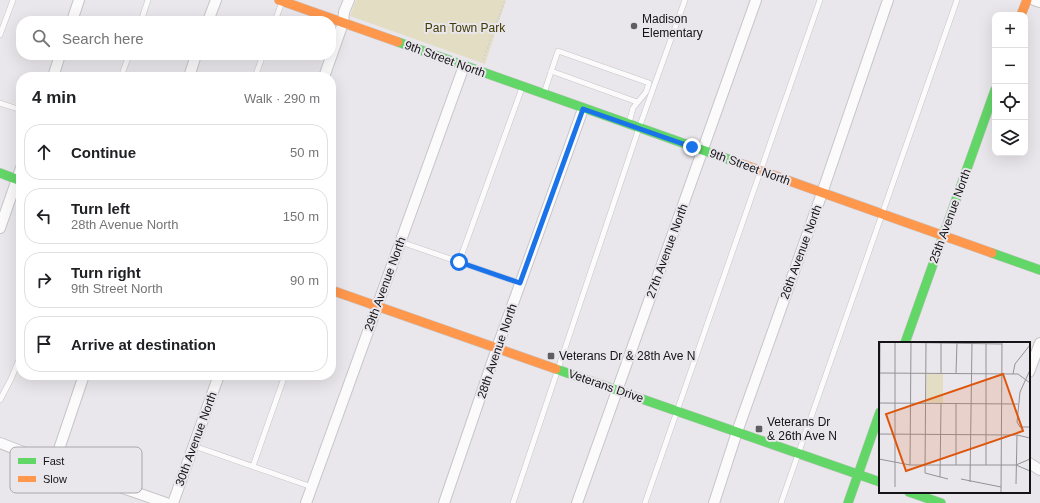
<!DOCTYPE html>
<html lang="en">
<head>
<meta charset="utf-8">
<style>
	:root { --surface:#fff; --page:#f2f2f2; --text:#202124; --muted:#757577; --line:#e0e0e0 }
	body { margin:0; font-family:Arial,sans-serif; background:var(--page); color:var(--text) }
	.controls { position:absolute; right:12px; top:12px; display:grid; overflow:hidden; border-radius:8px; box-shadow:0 4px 16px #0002 }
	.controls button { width:36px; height:36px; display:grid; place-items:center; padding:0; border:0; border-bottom:1px solid var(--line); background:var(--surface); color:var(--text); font:20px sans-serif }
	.stop { position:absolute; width:12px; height:12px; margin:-9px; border:3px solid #1a73e8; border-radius:50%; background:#fff }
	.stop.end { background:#1a73e8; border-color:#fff; box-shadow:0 1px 4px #0008 }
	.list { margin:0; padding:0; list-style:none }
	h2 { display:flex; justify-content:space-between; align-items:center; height:52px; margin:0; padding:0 16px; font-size:17px }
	h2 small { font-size:13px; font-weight:400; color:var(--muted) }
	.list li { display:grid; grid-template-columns:26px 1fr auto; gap:12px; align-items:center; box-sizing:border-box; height:56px; margin:0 8px 8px; padding:0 8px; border:1px solid var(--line); border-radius:16px }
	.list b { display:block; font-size:15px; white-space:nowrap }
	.list p { margin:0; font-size:13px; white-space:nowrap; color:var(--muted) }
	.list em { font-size:13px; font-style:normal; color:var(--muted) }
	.icon { flex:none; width:22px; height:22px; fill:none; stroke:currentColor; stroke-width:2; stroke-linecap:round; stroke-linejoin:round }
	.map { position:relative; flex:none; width:1040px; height:503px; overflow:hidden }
	.search { position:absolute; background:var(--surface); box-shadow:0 4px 16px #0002; left:16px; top:16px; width:320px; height:44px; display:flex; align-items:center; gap:10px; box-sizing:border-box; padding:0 14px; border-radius:16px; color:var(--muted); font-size:15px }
	.panel { position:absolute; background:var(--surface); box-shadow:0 4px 16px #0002; left:16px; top:72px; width:320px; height:308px; border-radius:16px }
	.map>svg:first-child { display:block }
	.green { fill:#e2ddc3 }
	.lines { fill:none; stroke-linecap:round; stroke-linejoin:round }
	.lane-casing { stroke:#c7c5c8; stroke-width:6 }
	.street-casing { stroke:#c7c5c8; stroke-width:12 }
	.fast-casing { stroke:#c7c5c8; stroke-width:10 }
	.slow-casing { stroke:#c7c5c8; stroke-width:10 }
	.path { stroke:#d3d2d3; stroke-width:1.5; stroke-dasharray:2 2; stroke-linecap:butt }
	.lane { stroke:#fcfbfc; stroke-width:5 }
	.street { stroke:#fcfbfc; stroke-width:10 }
	.fast { stroke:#63d668; stroke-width:9 }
	.slow { stroke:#ff974d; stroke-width:9 }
	.route { stroke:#1a73e8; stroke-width:5 }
	.poi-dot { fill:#5f5d60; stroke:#e9e6ec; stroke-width:1.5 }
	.labels { text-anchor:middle; stroke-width:4; stroke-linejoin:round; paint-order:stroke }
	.poi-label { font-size:12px; fill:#141315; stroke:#e9e6ec; text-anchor:start }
	.park-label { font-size:12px; fill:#413a00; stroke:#e9e6ec }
	.street-label { font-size:12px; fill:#141315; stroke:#e9e6ec }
	.inset-road { fill:none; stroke:#949295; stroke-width:1 }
	.view { fill:#dd560c; fill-opacity:0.15; stroke:#dd560c; stroke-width:2 }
	.inset-edge { fill:none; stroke:#141315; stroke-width:2 }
	.key { fill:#e9e6ec; stroke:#a9a7ac; stroke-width:1 }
	.key-label { font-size:11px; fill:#141315 }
</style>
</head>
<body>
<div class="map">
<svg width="1040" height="503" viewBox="0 0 1040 503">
	<rect width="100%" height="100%" fill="#e9e7eb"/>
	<!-- green -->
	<polygon class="green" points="356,0 506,0 485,64 350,16"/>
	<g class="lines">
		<!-- lane casing -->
		<g class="lane-casing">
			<g id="lane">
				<polyline points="141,21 148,0"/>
				<polyline points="275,21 282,2"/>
				<polyline points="0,35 13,0"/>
				<polyline points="551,71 637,102"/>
				<polyline points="121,77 129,55"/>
				<polyline points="255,77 263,55"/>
				<polyline points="544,93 558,51 649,83 646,92 633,108 629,123"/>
				<polyline points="0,103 21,110"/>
				<polyline points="401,242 520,283"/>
				<polyline points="459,262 522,88"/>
				<polyline points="0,400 11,379 21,355"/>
				<polyline points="194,446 312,487"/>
				<polyline points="253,466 285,375"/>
				<polyline points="513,503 639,128 685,0"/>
				<polyline points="645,503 820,0"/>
				<polyline points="781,503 957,0"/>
			</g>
		</g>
		<!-- street casing -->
		<g class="street-casing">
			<g id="street">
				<polyline points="1034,0 1040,2"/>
				<polyline points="72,21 79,0"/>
				<polyline points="208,21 216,0"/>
				<polyline points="53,77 60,55"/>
				<polyline points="189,77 196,55"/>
				<polyline points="324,77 343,23 344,12 349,0"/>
				<polyline points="0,228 21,168"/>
				<polyline points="1029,372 1040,343"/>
				<polyline points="0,443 54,464 166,503"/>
				<polyline points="1029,463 1040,470"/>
				<polyline points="54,464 84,375"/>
				<polyline points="173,503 219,375"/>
				<polyline points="306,503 464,66"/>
				<polyline points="444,503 497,348 583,109"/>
				<polyline points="577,503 756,0"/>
				<polyline points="714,503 737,432 822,193 888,0"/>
			</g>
		</g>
		<!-- fast casing -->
		<g class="fast-casing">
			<g id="fast">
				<polyline points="398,42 739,163"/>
				<polyline points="0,173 21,181"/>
				<polyline points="992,253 1040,270"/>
				<polyline points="905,343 995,90"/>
				<polyline points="556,369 880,482"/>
				<polyline points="909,492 941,503"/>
				<polyline points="848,503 880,412"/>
			</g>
		</g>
		<!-- slow casing -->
		<g class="slow-casing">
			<g id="slow">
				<polyline points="279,0 398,42"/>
				<polyline points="1021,15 1027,0"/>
				<polyline points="739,163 992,253"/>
				<polyline points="331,290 556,369"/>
			</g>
		</g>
		<!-- path -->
		<polyline class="path" points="483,60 505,0"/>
		<!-- lane -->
		<use href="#lane" class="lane"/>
		<!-- street -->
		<use href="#street" class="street"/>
		<!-- fast -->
		<use href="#fast" class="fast"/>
		<!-- slow -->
		<use href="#slow" class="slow"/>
	</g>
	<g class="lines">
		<!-- route -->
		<polyline class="route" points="459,262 520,283 583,109 692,147"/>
	</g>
	<!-- markers -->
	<g class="poi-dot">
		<circle cx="634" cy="26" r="4"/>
		<rect x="547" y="352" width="8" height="8" rx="2"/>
		<rect x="755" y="425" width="8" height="8" rx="2"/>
	</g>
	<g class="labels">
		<!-- poi labels -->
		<g class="poi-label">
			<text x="642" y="23">Madison<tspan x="642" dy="14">Elementary</tspan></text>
			<text x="559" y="360">Veterans Dr &amp; 28th Ave N</text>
			<text x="767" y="426">Veterans Dr<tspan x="767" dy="14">&amp; 26th Ave N</tspan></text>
		</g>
		<!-- park labels -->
		<g class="park-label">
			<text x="465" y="32">Pan Town Park</text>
		</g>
		<!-- street labels -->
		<g class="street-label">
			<text transform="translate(445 59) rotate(20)" y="4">9th Street North</text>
			<text transform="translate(750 167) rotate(20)" y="4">9th Street North</text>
			<text transform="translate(950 216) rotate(-70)" y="4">25th Avenue North</text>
			<text transform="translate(667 251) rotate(-70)" y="4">27th Avenue North</text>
			<text transform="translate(801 252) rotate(-70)" y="4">26th Avenue North</text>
			<text transform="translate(385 284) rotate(-70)" y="4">29th Avenue North</text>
			<text transform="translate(497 351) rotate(-71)" y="4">28th Avenue North</text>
			<text transform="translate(606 386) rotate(19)" y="4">Veterans Drive</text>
			<text transform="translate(196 439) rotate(-70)" y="4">30th Avenue North</text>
		</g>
	</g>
	<!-- overview -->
	<g transform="translate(879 342)">
		<rect width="151" height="151" fill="#e9e7eb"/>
		<path d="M48,32H64V61L47,60Z" fill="#e2ddc3"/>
		<path class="inset-road" d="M1,0L123,2M47,0L46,131L69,137M62,0V31M107,1V123M151,28L141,50L138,80L141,85H151M0,31L139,32L151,41M77,31L78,0M134,32L136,22L151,3M0,61L139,62M0,92L138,93M0,117L31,123H137L151,117M31,123L32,0M77,123V62M137,123L151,129M61,135L62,62M82,137L122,145M91,140L93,0M137,142L138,93L151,96M16,145V0M0,151L1,0M122,151L123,0"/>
		<path class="view" d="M124,32L144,89L27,129L7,72Z"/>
		<rect width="151" height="151" class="inset-edge"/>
	</g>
	<!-- legend -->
	<rect x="10" y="447" width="132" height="46" rx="6" class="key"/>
	<rect x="18" y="458" width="18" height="6" fill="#63d668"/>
	<rect x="18" y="476" width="18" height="6" fill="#ff974d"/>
	<g class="key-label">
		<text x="43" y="465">Fast</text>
		<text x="43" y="483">Slow</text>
	</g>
</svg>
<div class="controls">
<button>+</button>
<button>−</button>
<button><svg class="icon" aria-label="locate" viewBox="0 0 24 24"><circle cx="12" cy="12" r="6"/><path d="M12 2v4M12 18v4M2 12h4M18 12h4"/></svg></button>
<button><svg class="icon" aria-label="layers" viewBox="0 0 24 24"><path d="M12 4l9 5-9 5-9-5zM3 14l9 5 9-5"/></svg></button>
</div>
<div class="stop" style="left:459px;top:262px"></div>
<div class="stop end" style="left:692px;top:147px"></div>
<div class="search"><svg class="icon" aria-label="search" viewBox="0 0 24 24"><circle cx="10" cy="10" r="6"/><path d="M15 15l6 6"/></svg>Search here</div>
<section class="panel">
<h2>4 min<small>Walk · 290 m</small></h2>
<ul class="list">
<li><svg class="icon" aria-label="ahead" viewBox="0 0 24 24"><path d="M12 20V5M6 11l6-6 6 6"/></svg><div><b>Continue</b></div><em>50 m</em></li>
<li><svg class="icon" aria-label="left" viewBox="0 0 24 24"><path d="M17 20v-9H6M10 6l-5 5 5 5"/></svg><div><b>Turn left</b><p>28th Avenue North</p></div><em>150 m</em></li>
<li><svg class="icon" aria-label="right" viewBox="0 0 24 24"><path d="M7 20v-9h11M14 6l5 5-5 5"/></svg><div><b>Turn right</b><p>9th Street North</p></div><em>90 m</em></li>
<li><svg class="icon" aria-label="arrive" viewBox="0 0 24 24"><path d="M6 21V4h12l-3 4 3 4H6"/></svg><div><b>Arrive at destination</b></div></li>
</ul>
</section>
</div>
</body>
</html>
